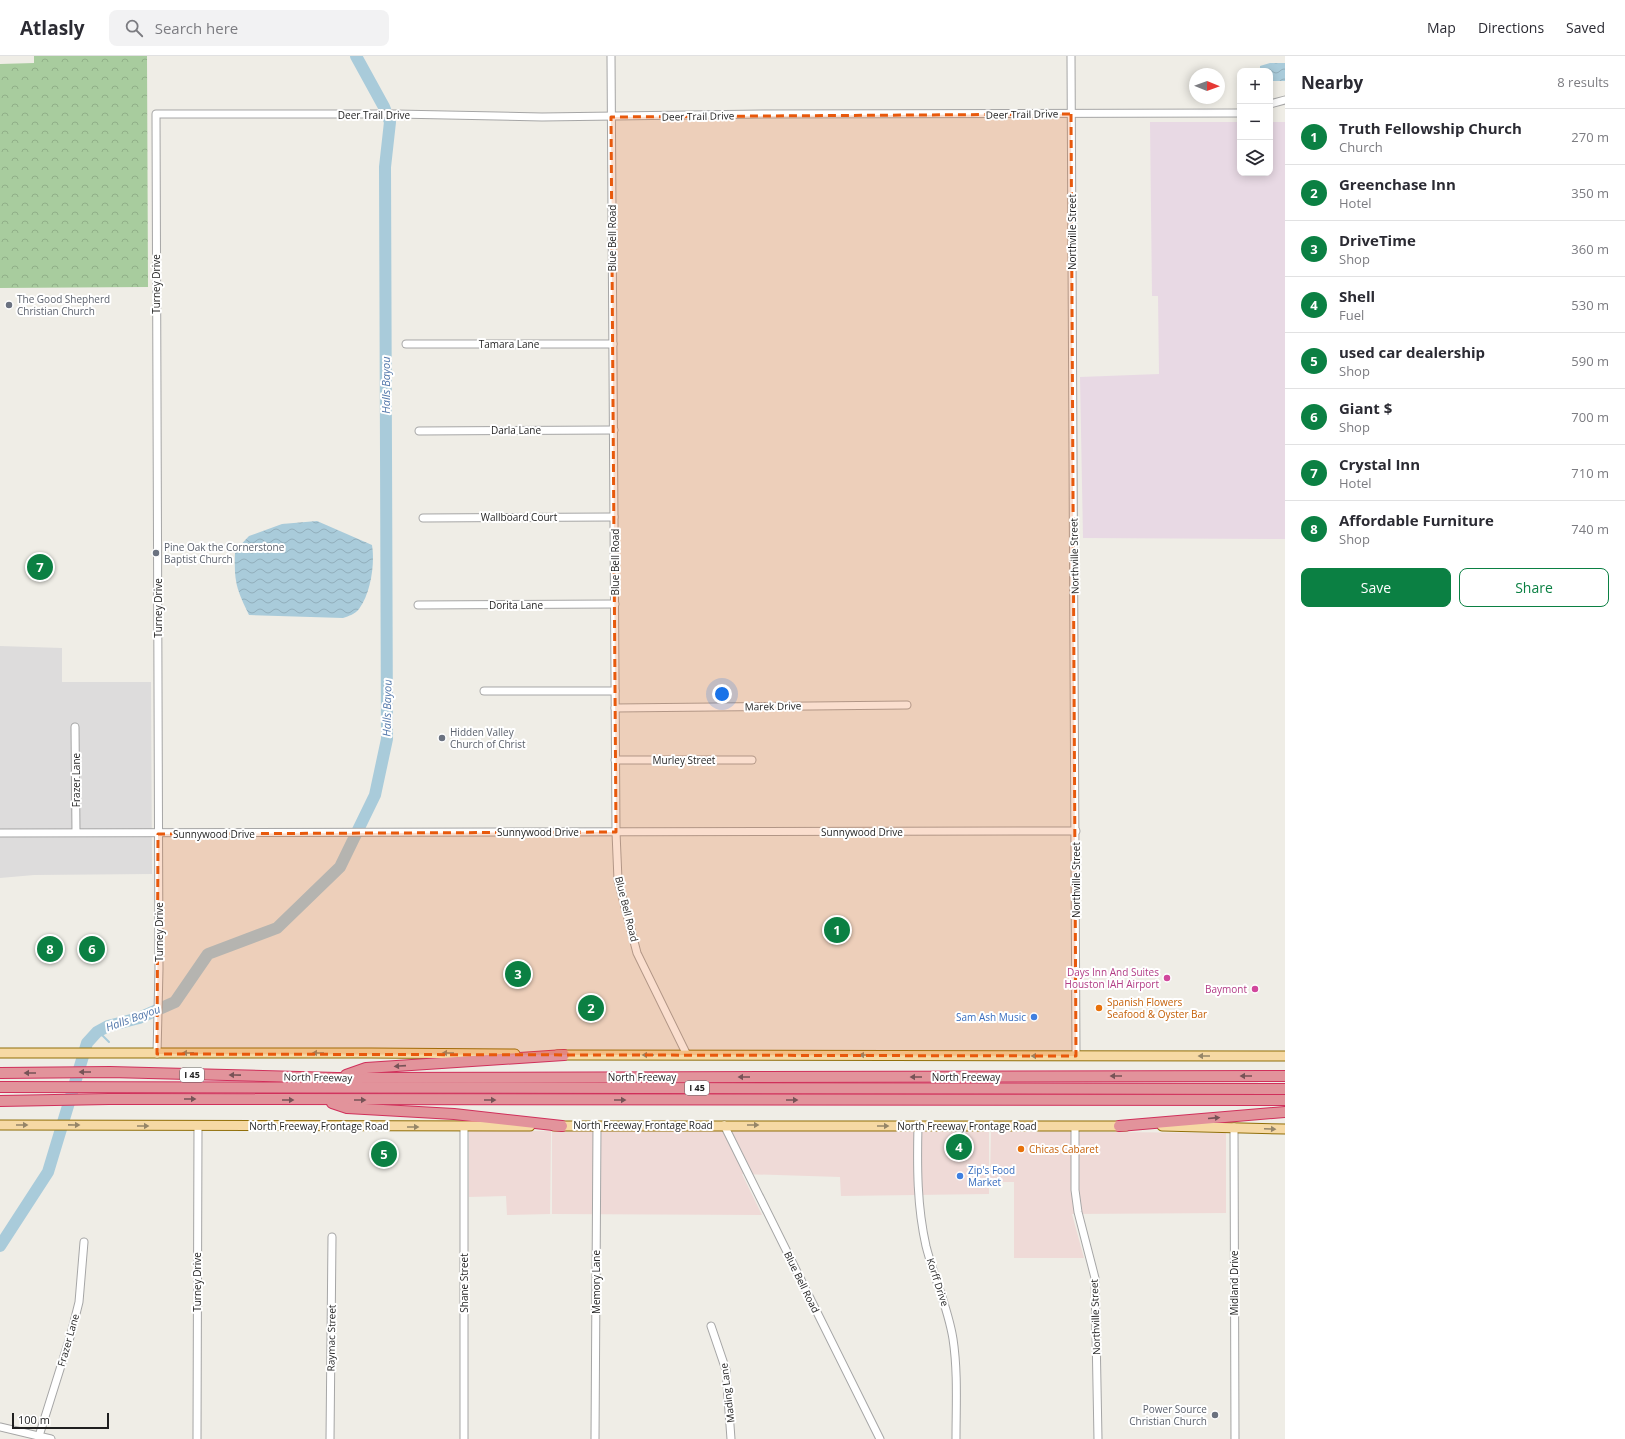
<!DOCTYPE html>
<html lang="en">
<head>
<meta charset="utf-8">
<style>
	:root { --surface:#fff; --page:#f2f2f3; --text:#2b2b33; --muted:#7c7c81; --line:#e1e1e2; --accent:#0b8043 }
	body { margin:0; font-family:"Open Sans",sans-serif; background:var(--page); color:var(--text) }
	.controls { position:absolute; right:12px; top:12px; display:grid; overflow:hidden; border-radius:8px; box-shadow:0 2px 10px #0003 }
	.controls button { width:36px; height:36px; display:grid; place-items:center; padding:0; border:0; border-bottom:1px solid var(--line); background:var(--surface); color:var(--text); font:20px sans-serif }
	.compass { position:absolute; left:1189px; top:12px; width:36px; height:36px; border-radius:50%; background:var(--surface); box-shadow:0 2px 10px #0003; rotate:91deg }
	.scale { position:absolute; left:12px; bottom:10px; width:97px; box-sizing:border-box; padding-left:4px; border:2px solid #1f1f1f; border-top:0; font-size:11px; line-height:14px; white-space:nowrap; color:#1f1f1f; -webkit-text-stroke:3px #fff; paint-order:stroke }
	.you { position:absolute; left:722px; top:638px; width:14px; height:14px; margin:-10px; border:3px solid #fff; border-radius:50%; background:#1a73e8; box-shadow:0 0 0 6px #1a73e833 }
	.badge { display:grid; place-items:center; width:26px; height:26px; border-radius:50%; background:var(--accent); color:#fff; font-size:13px; font-weight:700 }
	.pin { position:absolute; translate:-50% -50%; border:2px solid #fff; box-shadow:0 1px 4px #0006 }
	.list { margin:0; padding:0; list-style:none }
	h2 { display:flex; justify-content:space-between; align-items:center; height:52px; margin:0; padding:0 16px; font-size:17px }
	h2 small { font-size:13px; font-weight:400; color:var(--muted) }
	.list li { display:grid; grid-template-columns:26px 1fr auto; gap:12px; align-items:center; box-sizing:border-box; height:56px; padding:0 16px; border-top:1px solid var(--line) }
	.list b { display:block; font-size:15px; white-space:nowrap }
	.list p { margin:0; font-size:13px; white-space:nowrap; color:var(--muted) }
	.list em { font-size:13px; font-style:normal; color:var(--muted) }
	.actions { display:flex; gap:8px; padding:12px 16px }
	.actions a { flex:1; padding:9px 0; border:1px solid var(--accent); border-radius:8px; text-align:center; font-size:14px; color:var(--accent) }
	.actions .main { background:var(--accent); color:#fff }
	.icon { flex:none; width:22px; height:22px; fill:none; stroke:currentColor; stroke-width:2; stroke-linecap:round; stroke-linejoin:round }
	.map { position:relative; flex:none; width:1285px; height:1383px; overflow:hidden }
	header { display:flex; align-items:center; gap:24px; box-sizing:border-box; height:56px; padding:0 20px; background:var(--surface); border-bottom:1px solid var(--line) }
	header strong { font-size:19px }
	nav { display:flex; gap:22px; margin-inline-start:auto; font-size:14px }
	.search { width:280px; height:36px; background:var(--page); display:flex; align-items:center; gap:10px; box-sizing:border-box; padding:0 14px; border-radius:8px; color:var(--muted); font-size:15px }
	main { display:flex }
	aside { flex:1; background:var(--surface) }
	.map>svg:first-child { display:block }
	.residential { fill:#dddcdc }
	.commercial { fill:#efdad7 }
	.industrial { fill:#e8d9e4 }
	.forest { fill:url(#forest-crowns) }
	.water { fill:url(#water-waves) }
	.lines { fill:none; stroke-linecap:round; stroke-linejoin:round }
	.stream { stroke:#a9cbda; stroke-width:2 }
	.river { stroke:#a9cbda; stroke-width:12 }
	.minor-casing { stroke:#a6a6a6; stroke-width:9 }
	.major-casing { stroke:#916f09; stroke-width:11 }
	.highway-casing { stroke:#d0305b; stroke-width:12 }
	.minor { stroke:#fff; stroke-width:7 }
	.major { stroke:#f6d9a4; stroke-width:9 }
	.highway { stroke:#e2939b; stroke-width:10 }
	.oneway { fill:#958568 }
	.oneway2 { fill:#775357 }
	.marked { fill:#e8590c; fill-opacity:0.2; stroke:#e8590c; stroke-width:3; stroke-dasharray:8 5; stroke-linejoin:round }
	.worship-dot { fill:#6b7280; stroke:#fff; stroke-width:1.5 }
	.hotel-dot { fill:#d1479c; stroke:#fff; stroke-width:1.5 }
	.food-dot { fill:#e8710a; stroke:#fff; stroke-width:1.5 }
	.shop-dot { fill:#3f7fe0; stroke:#fff; stroke-width:1.5 }
	.labels { text-anchor:middle; stroke-width:4; stroke-linejoin:round; paint-order:stroke }
	.shield { fill:#fff; stroke:#626262; stroke-width:1 }
	.shield-label { font-size:9px; font-weight:bold; fill:#1f1f1f }
	.street-label { font-size:10px; fill:#1f1f1f; stroke:#fff }
	.worship-label { font-size:10px; fill:#5b616d; stroke:#fff; text-anchor:start }
	.hotel-label { font-size:10px; fill:#b23c85; stroke:#fff; text-anchor:end }
	.food-label { font-size:10px; fill:#c56008; stroke:#fff; text-anchor:start }
	.shop-label { font-size:10px; fill:#366cbe; stroke:#fff; text-anchor:end }
	.water-label { font-size:11px; font-style:italic; fill:#5176aa; stroke:#fff }
</style>
</head>
<body>
<header>
<strong>Atlasly</strong>
<div class="search"><svg class="icon" aria-label="search" viewBox="0 0 24 24"><circle cx="10" cy="10" r="6"/><path d="M15 15l6 6"/></svg>Search here</div>
<nav><a>Map</a><a>Directions</a><a>Saved</a></nav>
</header>
<main>
<div class="map">
<svg width="1285" height="1383" viewBox="0 0 1285 1383">
	<defs>
		<pattern id="forest-crowns" width="20" height="18" patternUnits="userSpaceOnUse"><rect width="20" height="18" fill="#a8cc9e"/><path d="M2 6a3 3 0 1 1 6 0M12 15a3 3 0 1 1 6 0" fill="none" stroke="#90af88"/></pattern>
		<pattern id="water-waves" width="16" height="10" patternUnits="userSpaceOnUse"><rect width="16" height="10" fill="#a9cbda"/><path d="M0 5q4-4 8 0t8 0" fill="none" stroke="#91aebb"/></pattern>
	</defs>
	<rect width="100%" height="100%" fill="#efede6"/>
	<!-- residential -->
	<polygon class="residential" points="0,590 62,592 62,626 151,626 152,818 34,819 0,822"/>
	<!-- commercial -->
	<g class="commercial">
		<polygon points="552,1074 989,1075 989,1138 841,1140 840,1121 742,1118 762,1159 552,1158"/>
		<polygon points="469,1075 551,1075 550,1158 507,1159 506,1140 469,1141"/>
		<polygon points="991,1075 1226,1077 1226,1157 1072,1158 1084,1202 1014,1202 1014,1126 990,1126"/>
	</g>
	<!-- industrial -->
	<polygon class="industrial" points="1150,66 1240,66 1240,117 1270,117 1270,66 1285,66 1285,483 1083,482 1080,321 1159,318 1158,240 1152,240"/>
	<!-- forest -->
	<polygon class="forest" points="34,0 147,0 148,231 0,232 0,8 34,7"/>
	<!-- water -->
	<g class="water">
		<polygon points="1270,7 1285,7 1285,25 1270,25 1270,15 1260,15 1260,10"/>
		<path d="M317,465L372,489C375,507 371,537 359,553C355,558 349,560 343,562L249,559C236,532 234,526 235,495L249,480L282,468Z"/>
	</g>
	<g class="lines">
		<!-- stream -->
		<polyline class="stream" points="98,975 109,986"/>
		<!-- river -->
		<polyline class="river" points="0,1190 48,1116 87,987 97,976 108,970 139,962 175,946 208,898 277,872 340,811 375,739 387,683 385,111 390,66 384,51 356,0"/>
		<!-- minor casing -->
		<g class="minor-casing">
			<g id="minor">
				<polyline points="611,0 616,776 618,824 637,897 687,999"/>
				<polyline points="1071,0 1076,1000"/>
				<polyline points="1270,48 1285,44"/>
				<polyline points="406,288 613,288"/>
				<polyline points="419,375 614,374"/>
				<polyline points="423,462 614,461"/>
				<polyline points="418,549 615,548"/>
				<polyline points="484,635 615,635"/>
				<polyline points="615,652 907,649"/>
				<polyline points="75,671 76,776"/>
				<polyline points="615,704 752,704"/>
				<polyline points="0,777 1076,775"/>
				<polyline points="157,998 159,913 156,58 396,58 542,61 762,58 1240,57"/>
				<polyline points="724,1069 880,1383"/>
				<path d="M918,1070C917,1111 917,1150 926,1190C934,1222 948,1251 953,1283C958,1316 956,1350 956,1383"/>
				<polyline points="1075,1070 1075,1134 1078,1156 1095,1222 1098,1383"/>
				<polyline points="1234,1071 1235,1383"/>
				<polyline points="711,1270 726,1314 731,1383"/>
				<polyline points="0,1371 51,1383"/>
				<polyline points="39,1380 71,1278 79,1246 84,1186"/>
				<polyline points="197,1383 198,1070"/>
				<polyline points="330,1383 332,1181"/>
				<polyline points="464,1383 464,1071"/>
				<polyline points="595,1383 597,1069"/>
			</g>
		</g>
		<!-- major casing -->
		<g class="major-casing">
			<g id="major">
				<polyline points="0,997 371,997 515,998"/>
				<polyline points="557,999 1285,1000"/>
				<polyline points="0,1069 530,1070"/>
				<polyline points="554,1070 1126,1070"/>
				<polyline points="1162,1070 1285,1073"/>
			</g>
		</g>
		<!-- highway casing -->
		<g class="highway-casing">
			<g id="highway">
				<polyline points="0,1017 110,1016 337,1022 1285,1020"/>
				<polyline points="346,1019 366,1012 564,999"/>
				<polyline points="0,1031 1285,1033"/>
				<polyline points="0,1045 109,1043 1285,1044"/>
				<polyline points="332,1047 347,1052 454,1058 562,1070"/>
				<polyline points="1119,1070 1285,1056"/>
			</g>
		</g>
		<!-- minor -->
		<use href="#minor" class="minor"/>
		<!-- major -->
		<use href="#major" class="major"/>
		<!-- highway -->
		<use href="#highway" class="highway"/>
	</g>
	<!-- one-way arrows -->
	<defs><path id="oneway-solid" d="M-6-.8H1V-3.2L6.5 0L1 3.2V.8H-6Z"/></defs>
	<g class="oneway">
		<use href="#oneway-solid" transform="translate(188 997) rotate(179)"/>
		<use href="#oneway-solid" transform="translate(318 997) rotate(180)"/>
		<use href="#oneway-solid" transform="translate(448 997) rotate(-179)"/>
		<use href="#oneway-solid" transform="translate(648 999) rotate(180)"/>
		<use href="#oneway-solid" transform="translate(865 999) rotate(-180)"/>
		<use href="#oneway-solid" transform="translate(1037 1000) rotate(-180)"/>
		<use href="#oneway-solid" transform="translate(1204 1000) rotate(-180)"/>
		<use href="#oneway-solid" transform="translate(22 1069)"/>
		<use href="#oneway-solid" transform="translate(74 1069) rotate(1)"/>
		<use href="#oneway-solid" transform="translate(753 1069)"/>
		<use href="#oneway-solid" transform="translate(143 1070)"/>
		<use href="#oneway-solid" transform="translate(883 1070)"/>
		<use href="#oneway-solid" transform="translate(413 1071)"/>
		<use href="#oneway-solid" transform="translate(1270 1073) rotate(2)"/>
	</g>
	<g class="oneway2">
		<use href="#oneway-solid" transform="translate(400 1010) rotate(176)"/>
		<use href="#oneway-solid" transform="translate(85 1016) rotate(180)"/>
		<use href="#oneway-solid" transform="translate(30 1017) rotate(180)"/>
		<use href="#oneway-solid" transform="translate(235 1019) rotate(-179)"/>
		<use href="#oneway-solid" transform="translate(1116 1020) rotate(180)"/>
		<use href="#oneway-solid" transform="translate(1246 1020) rotate(180)"/>
		<use href="#oneway-solid" transform="translate(744 1021) rotate(180)"/>
		<use href="#oneway-solid" transform="translate(916 1021) rotate(180)"/>
		<use href="#oneway-solid" transform="translate(190 1043)"/>
		<use href="#oneway-solid" transform="translate(288 1044)"/>
		<use href="#oneway-solid" transform="translate(360 1044)"/>
		<use href="#oneway-solid" transform="translate(490 1044)"/>
		<use href="#oneway-solid" transform="translate(620 1044)"/>
		<use href="#oneway-solid" transform="translate(792 1044)"/>
		<use href="#oneway-solid" transform="translate(1214 1062) rotate(-5)"/>
	</g>
	<!-- marked area -->
	<path class="marked" d="M1071,58L1076,1000L157,998L158,778L616,776L611,61Z"/>
	<!-- markers -->
	<g class="worship-dot">
		<circle cx="9" cy="249" r="4"/>
		<circle cx="156" cy="497" r="4"/>
		<circle cx="442" cy="682" r="4"/>
		<circle cx="1215" cy="1359" r="4"/>
	</g>
	<g class="hotel-dot">
		<circle cx="1167" cy="922" r="4"/>
		<circle cx="1255" cy="933" r="4"/>
	</g>
	<g class="food-dot">
		<circle cx="1099" cy="952" r="4"/>
		<circle cx="1021" cy="1093" r="4"/>
	</g>
	<g class="shop-dot">
		<circle cx="1034" cy="961" r="4"/>
		<circle cx="960" cy="1120" r="4"/>
	</g>
	<g class="labels">
		<!-- shield labels -->
		<g class="shield">
			<rect x="180" y="1012" width="24" height="14" rx="3"/>
			<rect x="685" y="1025" width="24" height="14" rx="3"/>
		</g>
		<g class="shield-label">
			<text x="192" y="1022">I 45</text>
			<text x="697" y="1035">I 45</text>
		</g>
		<!-- street labels -->
		<g class="street-label">
			<text transform="translate(1022 58) rotate(-1)" y="4">Deer Trail Drive</text>
			<text x="374" y="63">Deer Trail Drive</text>
			<text transform="translate(698 60) rotate(-1)" y="4">Deer Trail Drive</text>
			<text transform="translate(1072 176) rotate(-90)" y="4">Northville Street</text>
			<text transform="translate(612 182) rotate(-90)" y="4">Blue Bell Road</text>
			<text transform="translate(156 228) rotate(-90)" y="4">Turney Drive</text>
			<text x="509" y="292">Tamara Lane</text>
			<text x="516" y="378">Darla Lane</text>
			<text x="519" y="465">Wallboard Court</text>
			<text transform="translate(1074 500) rotate(-91)" y="4">Northville Street</text>
			<text transform="translate(615 506) rotate(-90)" y="4">Blue Bell Road</text>
			<text x="516" y="553">Dorita Lane</text>
			<text transform="translate(158 552) rotate(-90)" y="4">Turney Drive</text>
			<text transform="translate(773 650) rotate(-1)" y="4">Marek Drive</text>
			<text x="684" y="708">Murley Street</text>
			<text transform="translate(76 724) rotate(-90)" y="4">Frazer Lane</text>
			<text x="538" y="780">Sunnywood Drive</text>
			<text x="862" y="780">Sunnywood Drive</text>
			<text x="214" y="782">Sunnywood Drive</text>
			<text transform="translate(1076 824) rotate(-90)" y="4">Northville Street</text>
			<text transform="translate(627 853) rotate(76)" y="4">Blue Bell Road</text>
			<text transform="translate(159 876) rotate(-90)" y="4">Turney Drive</text>
			<text transform="translate(318 1021) rotate(1)" y="4">North Freeway</text>
			<text x="642" y="1025">North Freeway</text>
			<text x="966" y="1025">North Freeway</text>
			<text x="643" y="1073">North Freeway Frontage Road</text>
			<text x="319" y="1074">North Freeway Frontage Road</text>
			<text x="967" y="1074">North Freeway Frontage Road</text>
			<text transform="translate(197 1226) rotate(-90)" y="4">Turney Drive</text>
			<text transform="translate(596 1226) rotate(-90)" y="4">Memory Lane</text>
			<text transform="translate(802 1226) rotate(64)" y="4">Blue Bell Road</text>
			<text transform="translate(938 1226) rotate(72)" y="4">Korff Drive</text>
			<text transform="translate(464 1227) rotate(-90)" y="4">Shane Street</text>
			<text transform="translate(1234 1227) rotate(-90)" y="4">Midland Drive</text>
			<text transform="translate(1095 1261) rotate(-92)" y="4">Northville Street</text>
			<text transform="translate(331 1282) rotate(-89)" y="4">Raymac Street</text>
			<text transform="translate(68 1284) rotate(-74)" y="4">Frazer Lane</text>
			<text transform="translate(727 1337) rotate(-97)" y="4">Mading Lane</text>
		</g>
		<!-- worship labels -->
		<g class="worship-label">
			<text x="17" y="247">The Good Shepherd<tspan x="17" dy="12">Christian Church</tspan></text>
			<text x="164" y="495">Pine Oak the Cornerstone<tspan x="164" dy="12">Baptist Church</tspan></text>
			<text x="450" y="680">Hidden Valley<tspan x="450" dy="12">Church of Christ</tspan></text>
			<text x="1207" y="1357" text-anchor="end">Power Source<tspan x="1207" dy="12">Christian Church</tspan></text>
		</g>
		<!-- hotel labels -->
		<g class="hotel-label">
			<text x="1159" y="920">Days Inn And Suites<tspan x="1159" dy="12">Houston IAH Airport</tspan></text>
			<text x="1247" y="937">Baymont</text>
		</g>
		<!-- food labels -->
		<g class="food-label">
			<text x="1107" y="950">Spanish Flowers<tspan x="1107" dy="12">Seafood &amp; Oyster Bar</tspan></text>
			<text x="1029" y="1097">Chicas Cabaret</text>
		</g>
		<!-- shop labels -->
		<g class="shop-label">
			<text x="1026" y="965">Sam Ash Music</text>
			<text x="968" y="1118" text-anchor="start">Zip's Food<tspan x="968" dy="12">Market</tspan></text>
		</g>
		<!-- water labels -->
		<g class="water-label">
			<text transform="translate(386 329) rotate(-90)" y="4">Halls Bayou</text>
			<text transform="translate(387 652) rotate(-89)" y="4">Halls Bayou</text>
			<text transform="translate(133 962) rotate(-20)" y="4">Halls Bayou</text>
		</g>
	</g>
</svg>
<div class="controls">
<button>+</button>
<button>−</button>
<button><svg class="icon" aria-label="layers" viewBox="0 0 24 24"><path d="M12 4l9 5-9 5-9-5zM3 14l9 5 9-5"/></svg></button>
</div>
<svg class="compass" viewBox="-18 -18 36 36"><path d="M0-13l5 13h-10z" fill="#e53935"/><path d="M0 13l5-13h-10z" fill="#7c7c81"/></svg>
<div class="scale">100 m</div>
<div class="you"></div>
<div class="pin badge" style="left:837px;top:874px">1</div>
<div class="pin badge" style="left:591px;top:952px">2</div>
<div class="pin badge" style="left:518px;top:918px">3</div>
<div class="pin badge" style="left:959px;top:1091px">4</div>
<div class="pin badge" style="left:384px;top:1098px">5</div>
<div class="pin badge" style="left:92px;top:893px">6</div>
<div class="pin badge" style="left:40px;top:511px">7</div>
<div class="pin badge" style="left:50px;top:893px">8</div>
</div>
<aside>
<h2>Nearby<small>8 results</small></h2>
<ul class="list">
<li><span class="badge">1</span><div><b>Truth Fellowship Church</b><p>Church</p></div><em>270 m</em></li>
<li><span class="badge">2</span><div><b>Greenchase Inn</b><p>Hotel</p></div><em>350 m</em></li>
<li><span class="badge">3</span><div><b>DriveTime</b><p>Shop</p></div><em>360 m</em></li>
<li><span class="badge">4</span><div><b>Shell</b><p>Fuel</p></div><em>530 m</em></li>
<li><span class="badge">5</span><div><b>used car dealership</b><p>Shop</p></div><em>590 m</em></li>
<li><span class="badge">6</span><div><b>Giant $</b><p>Shop</p></div><em>700 m</em></li>
<li><span class="badge">7</span><div><b>Crystal Inn</b><p>Hotel</p></div><em>710 m</em></li>
<li><span class="badge">8</span><div><b>Affordable Furniture</b><p>Shop</p></div><em>740 m</em></li>
</ul>
<div class="actions"><a class="main">Save</a><a>Share</a></div>
</aside>
</main>
</body>
</html>
